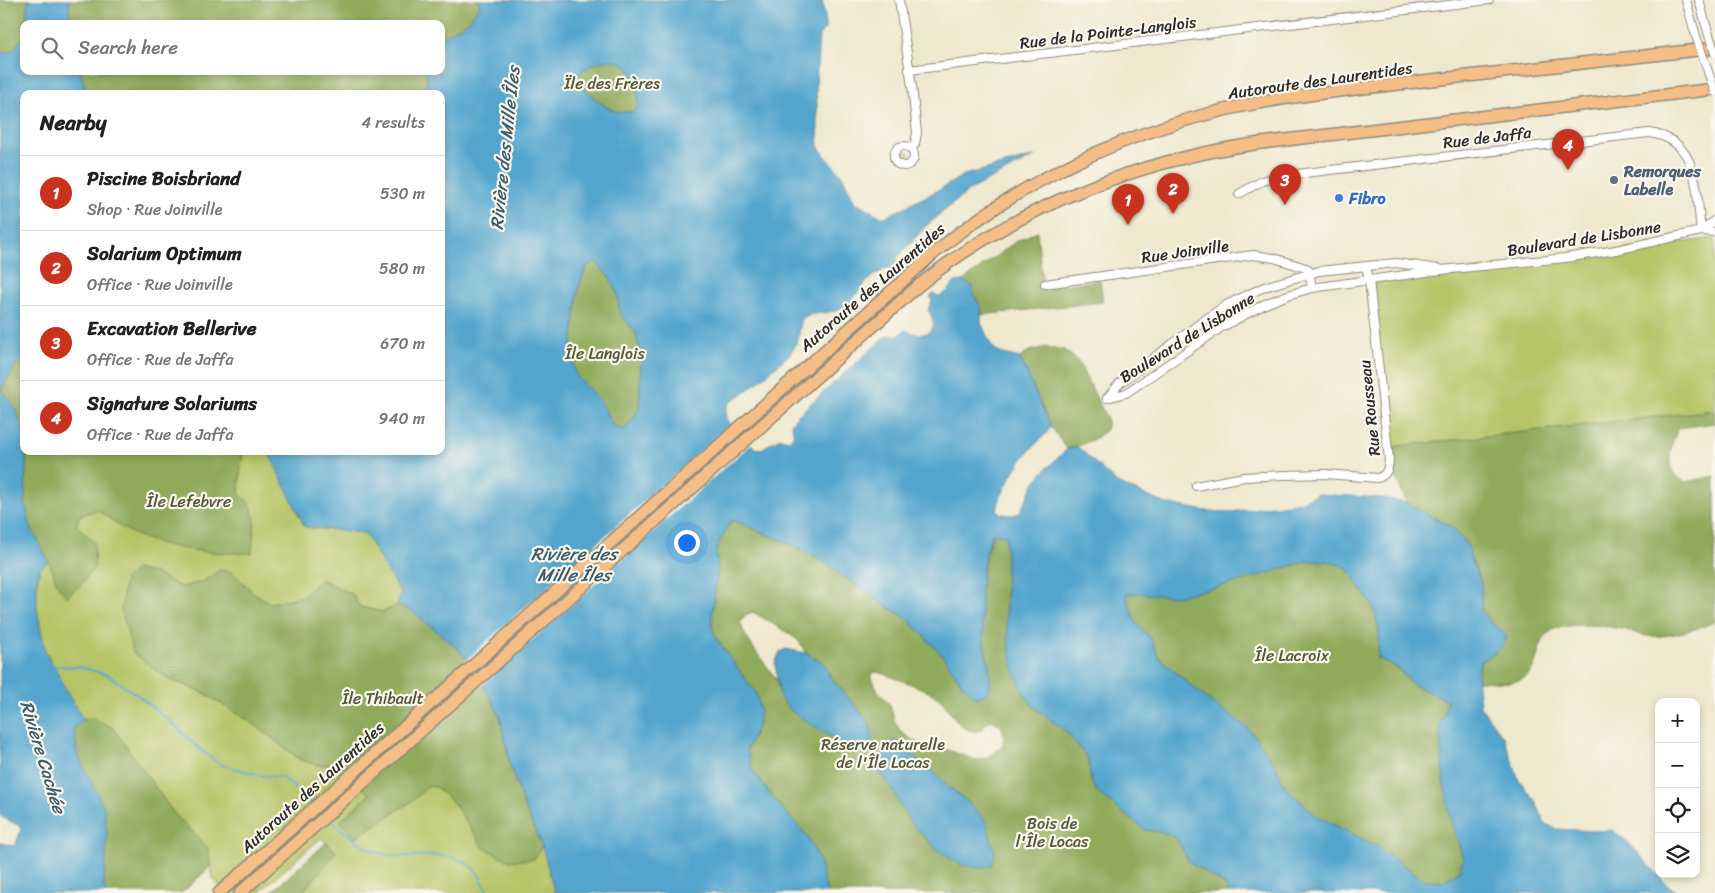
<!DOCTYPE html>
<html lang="en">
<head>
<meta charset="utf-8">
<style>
	:root { --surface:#fff; --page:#f2f2f2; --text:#202124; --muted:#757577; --line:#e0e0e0; --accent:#c8321e }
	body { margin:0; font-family:Sriracha,sans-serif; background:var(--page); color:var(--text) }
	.controls { position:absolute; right:15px; bottom:15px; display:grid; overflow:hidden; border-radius:10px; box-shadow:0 2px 8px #0003 }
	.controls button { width:45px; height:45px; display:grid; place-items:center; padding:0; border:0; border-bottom:1px solid var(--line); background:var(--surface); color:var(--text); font:25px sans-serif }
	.you { position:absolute; left:686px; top:542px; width:18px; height:18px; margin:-12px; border:4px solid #fff; border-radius:50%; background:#1a73e8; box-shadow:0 0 0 8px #1a73e833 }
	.badge { display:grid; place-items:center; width:32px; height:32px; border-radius:50%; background:var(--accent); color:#fff; font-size:16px; font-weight:700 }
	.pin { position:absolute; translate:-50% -41px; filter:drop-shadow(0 1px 2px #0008) }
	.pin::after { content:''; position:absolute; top:26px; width:18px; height:15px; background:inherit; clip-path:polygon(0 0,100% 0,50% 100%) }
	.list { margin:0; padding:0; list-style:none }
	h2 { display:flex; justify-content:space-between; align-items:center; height:65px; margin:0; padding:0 20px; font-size:21px }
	h2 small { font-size:16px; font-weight:400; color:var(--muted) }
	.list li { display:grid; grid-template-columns:32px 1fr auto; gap:15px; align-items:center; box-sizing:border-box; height:75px; padding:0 20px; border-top:1px solid var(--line) }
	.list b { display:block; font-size:19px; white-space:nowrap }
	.list p { margin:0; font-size:16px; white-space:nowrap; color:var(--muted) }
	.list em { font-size:16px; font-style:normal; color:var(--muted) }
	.icon { flex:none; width:28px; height:28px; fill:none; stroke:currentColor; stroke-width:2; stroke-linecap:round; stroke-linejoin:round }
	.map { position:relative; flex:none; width:1715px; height:893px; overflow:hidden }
	.search { position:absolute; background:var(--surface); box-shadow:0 2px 8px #0003; left:20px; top:20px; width:425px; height:55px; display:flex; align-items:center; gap:12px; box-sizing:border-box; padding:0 18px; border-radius:10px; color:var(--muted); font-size:19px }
	.panel { position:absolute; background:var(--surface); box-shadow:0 2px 8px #0003; left:20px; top:90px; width:425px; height:365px; border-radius:10px }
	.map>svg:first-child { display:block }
	.green { fill:#b5c466; stroke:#707848 }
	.forest { fill:#90aa5b; stroke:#5e6a43; fill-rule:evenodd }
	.water { fill:#53a5ce; stroke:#3f687c; fill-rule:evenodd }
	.pier { fill:#eee8ce }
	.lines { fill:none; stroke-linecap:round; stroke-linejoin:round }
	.stream { stroke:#53a5ce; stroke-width:2 }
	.minor-casing { stroke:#8c8a7c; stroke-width:10 }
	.highway-casing { stroke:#8c8a7c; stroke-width:14 }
	.minor { stroke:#fff; stroke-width:8 }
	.highway { stroke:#f6be87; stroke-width:11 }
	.minor-bridge-casing { stroke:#8c8a7c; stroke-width:10; stroke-linecap:butt }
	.minor-bridge { stroke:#fff; stroke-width:8 }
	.service-dot { fill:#5c6f8a; stroke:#fbf7ec; stroke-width:2 }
	.shop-dot { fill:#3f7fe0; stroke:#fbf7ec; stroke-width:2 }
	.labels { text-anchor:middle; stroke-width:4.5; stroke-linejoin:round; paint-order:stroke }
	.street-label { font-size:16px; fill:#2b2b2b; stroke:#fbf7ec }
	.park-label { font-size:16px; fill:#54593d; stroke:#fbf7ec }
	.service-label { font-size:16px; font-weight:bold; fill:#4e5e75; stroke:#fbf7ec; text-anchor:start }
	.shop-label { font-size:16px; font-weight:bold; fill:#366cbe; stroke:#fbf7ec; text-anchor:start }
	.water-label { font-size:18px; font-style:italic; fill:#3b5c6c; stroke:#fbf7ec }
</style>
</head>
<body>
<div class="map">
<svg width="1715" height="893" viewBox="0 0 1715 893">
	<rect width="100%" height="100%" fill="#fbf7ec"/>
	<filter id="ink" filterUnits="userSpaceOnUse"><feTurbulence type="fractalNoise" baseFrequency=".02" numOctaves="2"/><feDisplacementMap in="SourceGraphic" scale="10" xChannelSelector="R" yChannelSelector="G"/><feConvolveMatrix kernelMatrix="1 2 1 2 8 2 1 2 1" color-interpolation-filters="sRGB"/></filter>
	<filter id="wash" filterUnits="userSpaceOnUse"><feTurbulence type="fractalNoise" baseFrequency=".0096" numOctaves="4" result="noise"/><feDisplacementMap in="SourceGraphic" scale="20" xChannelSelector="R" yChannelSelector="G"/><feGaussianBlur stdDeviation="1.12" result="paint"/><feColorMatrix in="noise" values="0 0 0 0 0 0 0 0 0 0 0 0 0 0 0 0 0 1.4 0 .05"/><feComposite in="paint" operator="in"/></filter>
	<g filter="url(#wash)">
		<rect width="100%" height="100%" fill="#eee8ce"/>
		<!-- green -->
		<g class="green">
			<circle cx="904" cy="156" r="6"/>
			<polygon points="1715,238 1715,410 1392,447 1371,283"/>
			<polygon points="243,451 268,451 305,527 365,533 401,594 397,606 383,612 360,607 352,594 304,596 270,603 252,592 247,585 220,570 202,582 181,587 154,573 168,679 202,692 251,722 299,759 317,765 332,765 371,794 340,821 355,838 412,801 428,786 436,787 453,802 483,847 534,859 542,846 555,893 302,893 335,852 321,838 258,893 226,893 213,879 208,848 173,812 113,728 93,718 83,720 45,651 37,609 37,582 40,568 49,561 58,586 80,515 97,510 130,532 250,504 239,493 240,475"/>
		</g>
		<!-- forest -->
		<g class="forest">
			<polygon points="0,0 28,0 26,24 24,24 24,37 12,51 0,54"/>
			<polygon points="69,0 478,0 480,5 469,21 441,38 441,24 70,24"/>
			<path d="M614,60L627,66L637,82L638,106L633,112C628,112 622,113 618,112C602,108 584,90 577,76C588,64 598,62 614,60Z"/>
			<polygon points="80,71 426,71 427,81 423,94 87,94"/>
			<path d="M1037,231L1043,288L1100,280L1103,302L981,315C980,304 974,296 971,285L963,281L1015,242Z"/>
			<polygon points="595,261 610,278 617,292 620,314 635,331 639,346 641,369 639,407 633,420 624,430 613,426 600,401 576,375 571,355 578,291 586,267"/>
			<path d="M1047,347L1064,350L1078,361L1107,419C1107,421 1107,425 1107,427C1104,437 1077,447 1067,449L1051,427L1020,358L1029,351Z"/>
			<polygon points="24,358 24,438 20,419 1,391 15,366"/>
			<path d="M1715,410V423L1678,428C1673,441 1664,462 1675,475C1677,477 1682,480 1685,482L1715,476V622C1696,629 1668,638 1648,636C1639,635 1631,631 1622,629C1601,625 1578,623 1558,628C1531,635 1545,675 1516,681C1505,684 1490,681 1478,681L1480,662L1496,652L1506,642V635L1501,630L1491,623L1482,611L1481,583L1469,554L1452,527L1406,503L1395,474L1392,447Z"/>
			<path d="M26,451H243L240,475L239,493L250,504L255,519L252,553C212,554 166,550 130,532C118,526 108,517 97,510L80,515L76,525L94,542L95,567L82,583L67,597L58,586L49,561L31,528L25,504Z"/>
			<path d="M733,520L790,544L818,558L884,605L906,617L943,656L964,687L990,671C980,629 975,572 994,533L1006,536V613L1009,648L1034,707L1066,731L1088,758L1091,781L1145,830L1166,833L1177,839L1189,862L1225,885L1229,893H827L819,860L752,769L747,749L759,723L756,693L733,662L716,638L712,627V614L718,569L716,552L720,540L730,522ZM753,612L785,631L798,640L806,653L824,663L830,676L869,722L780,698L777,680L756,652L745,635L740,622L745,615ZM875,672L882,673C899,680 920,686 936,696C951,706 960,740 983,729L986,722L992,720L1001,725L1004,735L1003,746L986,758L977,760L945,749L928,748L911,739L901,732L895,722L890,705L878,691L872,678V674ZM904,743L919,762L932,770L950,788L969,803L890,787L874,764Z"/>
			<polygon points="1308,561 1327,561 1346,567 1374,608 1379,631 1378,658 1397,668 1413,685 1447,700 1444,715 1439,725 1451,821 1463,858 1459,871 1442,882 1423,879 1378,847 1317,816 1285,787 1275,764 1202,695 1159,658 1151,639 1135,621 1126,594 1145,592 1178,595 1229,584"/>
			<polygon points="135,569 154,573 181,587 202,582 220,570 232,572 252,592 270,603 304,596 321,579 352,594 360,607 383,612 397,606 411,610 455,646 474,666 500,716 510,765 524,806 542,846 534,859 509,861 483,847 453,802 436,787 428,786 412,801 355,838 340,821 370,794 332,765 317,765 299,759 251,722 202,692 168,679 133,653 121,609 125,579"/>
			<polygon points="93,718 113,728 173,812 208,848 211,866 182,893 106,893 104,887 104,808 77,753 74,729 83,720"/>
			<polygon points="327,842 336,852 302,893 270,893"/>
		</g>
		<!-- water -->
		<g class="water">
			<polygon points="28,0 69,0 70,24 26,24"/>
			<path d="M478,0H822L827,27L819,35L816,84L819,148L843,177L854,201L883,218L937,191L964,175L1036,156L971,189L926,226L896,259L899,263L892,270L889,267L871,277L847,305L835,311L809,315L802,318L797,343L788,356L757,383L729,403L726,412L728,421L755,448L761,449L780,438L789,440C795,435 794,432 791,424L796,417L886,336L899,335L905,330C924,339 943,333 928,310L932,300L930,296L933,294L940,296L948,291L955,282L963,281L971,285L974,295L981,307V323L992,347L1000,353L1020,358L1051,427C1043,439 1039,440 1030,450C1017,464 1001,492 997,509L1000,514L1014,515L1020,512L1035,482L1044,471L1067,449L1078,447L1117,483L1164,503L1206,511L1230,512L1301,502L1317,494L1384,498L1406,503L1452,527L1463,539L1470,550L1469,554L1481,583L1482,611L1491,623L1501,630L1506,635V642L1496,652L1480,662L1477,675L1480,706L1504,738L1519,780L1535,800L1545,823L1555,829L1595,831L1612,830L1630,844L1668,886L1681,893H1229L1225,885L1189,862L1177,839L1166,833L1145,830L1098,793L1091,781L1088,758L1066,731L1034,707L1024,694L1016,676L1009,648L1006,613V536L993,533C977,568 980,611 985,648C987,661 992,673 990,687C989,694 983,696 977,698L964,687L943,656L906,617L884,605L818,558L790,544L733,520L730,522L720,540L716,552L718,569L712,614V627L716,638L733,662L756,693L760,709L759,723L747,749L752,769L773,798L808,837L819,860L827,893H555L542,846L524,806L510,765L500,716L474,666L455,646L411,610L397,606L401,594L365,533L305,527L268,451H441V94H423L427,81L426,71H441V38L469,21L480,6ZM614,60L627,66L637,82L638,106L633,112C628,112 622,113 618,112C602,108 584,90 577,76C588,64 598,62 614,60ZM595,261L610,278L617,292L620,314L635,331L639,346L641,369L639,407L633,420L624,430L613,426L600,401L576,375L571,355L578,291L586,267ZM1308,561H1327L1346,567L1374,608L1379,631L1378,658L1398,668L1413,685L1447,700L1444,715L1439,725L1444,784L1451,821L1463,858L1459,871L1442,882L1423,879L1378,847L1317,816L1285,787L1275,764L1249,729L1202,695L1159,658L1151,639L1135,621L1126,594C1144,591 1163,598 1180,595C1223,588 1266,573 1308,561Z"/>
			<path d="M24,37V71H80L87,94H24V358L15,366L1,390C19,409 24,425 24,451H26L25,504L31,528L49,561L40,568L37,582V609L45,651L83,720L74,729L77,753L104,808L107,836L104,887L106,893H0V843L15,846L22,827L0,816V54L12,51Z"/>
			<polygon points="786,649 806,653 824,663 830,676 869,722 873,739 865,750 850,749 791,711 780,698 775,663 780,652"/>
			<polygon points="895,740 904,743 919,762 932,770 950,788 969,803 986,821 995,854 991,866 978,868 961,865 937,850 911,823 890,787 874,764 881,753"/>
		</g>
		<!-- pier -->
		<polygon class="pier" points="733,422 752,443 481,686 472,668 465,661"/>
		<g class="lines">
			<!-- stream -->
			<g class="stream">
				<polyline points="53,666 80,667 108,675 140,697 171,722 203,752 221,765 264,776 282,777 313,804"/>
				<path d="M329,819C341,830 365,849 380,853C410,863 451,844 475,870C481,875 484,886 488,893"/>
			</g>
		</g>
	</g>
	<g filter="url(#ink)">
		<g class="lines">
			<!-- minor casing -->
			<g class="minor-casing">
				<g id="minor">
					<polyline points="899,0 912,86 917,133 915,144 911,149"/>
					<polyline points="1686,0 1695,33"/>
					<polyline points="1699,0 1708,32"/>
					<polyline points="909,70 1489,0"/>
					<circle cx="904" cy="156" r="10"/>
					<path d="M1239,194L1262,181L1279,176L1649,133C1700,139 1696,192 1701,231"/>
					<polyline points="1701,231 1715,220"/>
					<polyline points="1045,284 1253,255 1274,258 1306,268 1309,271 1312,288"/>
					<polyline points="1108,397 1120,383 1210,316 1226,305 1264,287 1319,271 1396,263 1439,269"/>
					<polyline points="1107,398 1126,393 1222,327 1265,304 1288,295 1312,288 1441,270 1565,258 1616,250 1701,231 1715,232"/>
					<path d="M1196,486L1244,477L1285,475L1325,474L1378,478C1387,475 1388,469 1389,460L1369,280L1366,267"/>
				</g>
			</g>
			<!-- highway casing -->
			<g class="highway-casing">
				<g id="highway">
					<path d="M219,893L933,254C1022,179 1133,128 1247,105C1308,93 1370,88 1432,80C1526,69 1621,59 1715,48"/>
					<path d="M240,893L918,286C1015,207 1139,160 1261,143L1715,89"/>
				</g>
			</g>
			<!-- minor -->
			<use href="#minor" class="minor"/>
			<!-- highway -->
			<use href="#highway" class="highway"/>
			<!-- minor-bridge casing -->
			<g class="minor-bridge-casing">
				<g id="minor-bridge">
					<polyline points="1708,32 1715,53"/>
					<polyline points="1695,33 1715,92"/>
				</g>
			</g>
			<!-- minor-bridge -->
			<use href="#minor-bridge" class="minor-bridge"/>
		</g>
	</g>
	<!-- markers -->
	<circle class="service-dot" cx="1614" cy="180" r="5"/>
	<circle class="shop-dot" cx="1339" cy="198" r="5"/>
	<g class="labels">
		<!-- street labels -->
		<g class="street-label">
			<text transform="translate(1108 32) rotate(-7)" y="6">Rue de la Pointe-Langlois</text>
			<text transform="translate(1320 80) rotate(-8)" y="6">Autoroute des Laurentides</text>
			<text transform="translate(1487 137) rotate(-7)" y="6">Rue de Jaffa</text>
			<text transform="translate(1584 238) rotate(-9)" y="6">Boulevard de Lisbonne</text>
			<text transform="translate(1185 251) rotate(-8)" y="6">Rue Joinville</text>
			<text transform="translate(872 287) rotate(-41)" y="6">Autoroute des Laurentides</text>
			<text transform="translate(1187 337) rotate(-32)" y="6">Boulevard de Lisbonne</text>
			<text transform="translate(1369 408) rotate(-96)" y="6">Rue Rousseau</text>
			<text transform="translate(312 787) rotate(-42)" y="6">Autoroute des Laurentides</text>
		</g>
		<!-- park labels -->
		<g class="park-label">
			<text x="612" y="89">Ïle des Frères</text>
			<text x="605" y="359">Île Langlois</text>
			<text x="189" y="507">Île Lefebvre</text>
			<text x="1292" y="661">Île Lacroix</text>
			<text x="383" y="704">Île Thibault</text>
			<text x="883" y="750">Réserve naturelle<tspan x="883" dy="18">de l'Île Locas</tspan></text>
			<text x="1052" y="829">Bois de<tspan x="1052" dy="18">l'Île Locas</tspan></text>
		</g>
		<!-- service labels -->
		<g class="service-label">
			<text x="1624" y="177">Remorques<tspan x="1624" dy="18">Labelle</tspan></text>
		</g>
		<!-- shop labels -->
		<g class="shop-label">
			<text x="1349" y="204">Fibro</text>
		</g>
		<!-- water labels -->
		<g class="water-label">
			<text transform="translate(505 148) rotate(-84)" y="6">Rivière des Mille Îles</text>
			<text x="574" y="560">Rivière des<tspan x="574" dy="21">Mille Îles</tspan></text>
			<text transform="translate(43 757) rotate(73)" y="6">Rivière Cachée</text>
		</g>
	</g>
</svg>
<div class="controls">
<button>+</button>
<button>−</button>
<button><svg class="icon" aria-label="locate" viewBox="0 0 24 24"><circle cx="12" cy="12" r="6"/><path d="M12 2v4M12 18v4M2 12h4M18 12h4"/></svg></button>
<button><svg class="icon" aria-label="layers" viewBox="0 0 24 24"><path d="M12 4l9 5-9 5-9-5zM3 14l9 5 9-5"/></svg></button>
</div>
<div class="you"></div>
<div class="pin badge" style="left:1128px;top:225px">1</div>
<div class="pin badge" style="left:1173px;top:214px">2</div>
<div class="pin badge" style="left:1285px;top:205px">3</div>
<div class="pin badge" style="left:1568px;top:170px">4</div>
<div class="search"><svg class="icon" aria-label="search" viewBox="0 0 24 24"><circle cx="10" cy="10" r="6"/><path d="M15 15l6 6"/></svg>Search here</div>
<section class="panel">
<h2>Nearby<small>4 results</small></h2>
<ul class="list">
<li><span class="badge">1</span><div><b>Piscine Boisbriand</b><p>Shop · Rue Joinville</p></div><em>530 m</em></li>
<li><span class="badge">2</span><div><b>Solarium Optimum</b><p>Office · Rue Joinville</p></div><em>580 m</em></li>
<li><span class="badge">3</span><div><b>Excavation Bellerive</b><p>Office · Rue de Jaffa</p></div><em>670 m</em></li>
<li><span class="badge">4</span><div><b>Signature Solariums</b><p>Office · Rue de Jaffa</p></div><em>940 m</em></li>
</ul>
</section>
</div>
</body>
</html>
